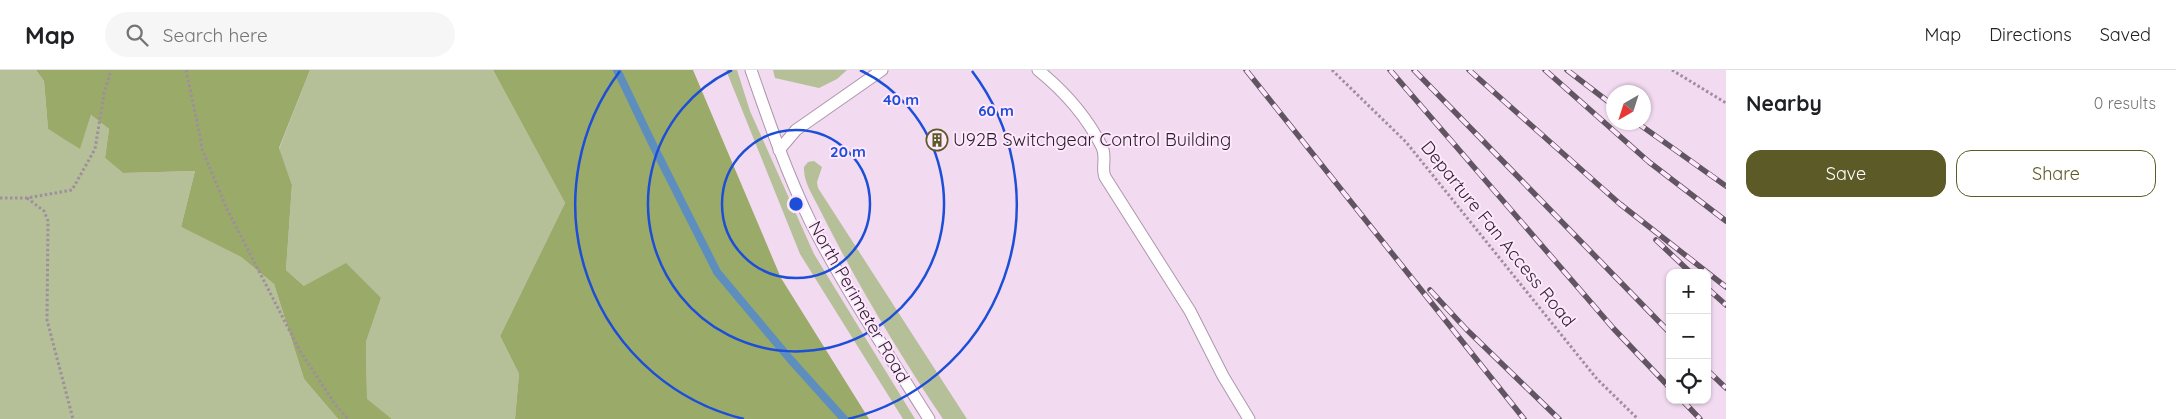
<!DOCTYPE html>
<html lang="en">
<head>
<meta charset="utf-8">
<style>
	:root { --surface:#fff; --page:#f6f6f6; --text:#202124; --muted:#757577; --line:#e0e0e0; --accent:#5c5a26 }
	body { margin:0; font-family:Quicksand,sans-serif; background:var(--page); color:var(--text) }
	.controls { position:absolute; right:15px; bottom:15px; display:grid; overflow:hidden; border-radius:10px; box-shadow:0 1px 4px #0004 }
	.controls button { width:45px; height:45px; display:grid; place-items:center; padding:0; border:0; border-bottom:1px solid var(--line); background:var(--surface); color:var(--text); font:25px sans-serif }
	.compass { position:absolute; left:1606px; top:15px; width:45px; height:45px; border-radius:50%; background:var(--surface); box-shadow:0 1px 4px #0004; rotate:219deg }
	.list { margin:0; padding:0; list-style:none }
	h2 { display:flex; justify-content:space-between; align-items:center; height:65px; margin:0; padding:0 20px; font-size:21px }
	h2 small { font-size:16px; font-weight:400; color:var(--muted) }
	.actions { display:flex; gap:10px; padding:15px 20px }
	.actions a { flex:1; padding:11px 0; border:1px solid var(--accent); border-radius:15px; text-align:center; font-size:18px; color:var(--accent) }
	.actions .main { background:var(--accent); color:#fff }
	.icon { flex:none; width:28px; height:28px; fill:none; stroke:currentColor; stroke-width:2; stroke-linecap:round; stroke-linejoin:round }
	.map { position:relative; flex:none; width:1726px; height:349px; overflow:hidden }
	header { display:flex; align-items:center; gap:30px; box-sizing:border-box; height:70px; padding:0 25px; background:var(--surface); border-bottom:1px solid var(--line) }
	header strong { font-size:24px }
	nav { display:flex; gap:28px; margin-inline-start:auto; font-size:18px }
	.search { width:350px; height:45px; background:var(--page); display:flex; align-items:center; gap:12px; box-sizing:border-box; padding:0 18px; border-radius:28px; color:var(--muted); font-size:19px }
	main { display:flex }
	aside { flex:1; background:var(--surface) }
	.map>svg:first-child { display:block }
	.green { fill:#b5c098 }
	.forest { fill:#9aaa69 }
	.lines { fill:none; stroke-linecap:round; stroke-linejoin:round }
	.stream { stroke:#5d8ebe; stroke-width:8 }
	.lane-casing { stroke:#ae97ad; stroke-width:13 }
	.path { stroke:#9f8e9e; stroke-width:3; stroke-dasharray:2.5 2.5; stroke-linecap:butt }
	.lane { stroke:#fff; stroke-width:11 }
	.rail-casing { stroke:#625562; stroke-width:5.5 }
	.rail { stroke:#ffe7fe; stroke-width:4; stroke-dasharray:11; stroke-linecap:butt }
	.ring { fill:none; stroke:#1d4ed8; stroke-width:2.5 }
	.labels { text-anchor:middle; stroke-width:4; stroke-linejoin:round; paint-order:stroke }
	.poi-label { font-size:18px; fill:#271f27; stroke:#ffe7fe; text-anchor:start }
	.street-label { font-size:18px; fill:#271f27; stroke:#ffe7fe }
	.centre { fill:#1d4ed8; stroke:#ffe7fe; stroke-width:2.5 }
	.ring-label { font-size:15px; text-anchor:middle; font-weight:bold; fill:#1d4ed8; stroke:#ffe7fe; stroke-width:4; stroke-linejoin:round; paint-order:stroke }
</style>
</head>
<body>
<header>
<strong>Map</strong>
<div class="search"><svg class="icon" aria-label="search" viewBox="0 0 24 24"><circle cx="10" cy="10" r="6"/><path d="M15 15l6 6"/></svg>Search here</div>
<nav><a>Map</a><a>Directions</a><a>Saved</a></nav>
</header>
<main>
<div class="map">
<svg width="1726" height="349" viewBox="0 0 1726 349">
	<rect width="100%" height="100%" fill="#f2daf1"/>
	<!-- green -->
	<g class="green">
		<polygon points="0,0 36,0 44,11 48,59 80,78 91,45 109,59 105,88 123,103 195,101 181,157 241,187 274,214 304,309 338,349 0,349"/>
		<polygon points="310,0 493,0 565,133 500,266 519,304 515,349 392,349 367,330 366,272 381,228 304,216 286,200 292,115 279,79"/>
		<polygon points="726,0 737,0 750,41 814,184 915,349 903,349 800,184"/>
		<polygon points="773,0 847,0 837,9 819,18 775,8"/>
		<path d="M814,91L822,97L817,112L818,118L967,349H943C898,282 856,212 820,140C814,127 803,112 804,97L808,92Z"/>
	</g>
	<!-- forest -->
	<g class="forest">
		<polygon points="36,0 310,0 279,78 292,115 286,200 304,216 346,193 381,228 366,272 367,329 392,349 338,349 304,309 274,214 241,187 181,157 195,101 123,103 105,88 109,59 91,45 80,79 48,59 44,11"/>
		<polygon points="493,0 693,0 781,208 869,349 515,349 519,304 500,266 565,133"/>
	</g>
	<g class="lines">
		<!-- stream -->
		<polyline class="stream" points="617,0 653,75 717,202 790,289 844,349"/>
		<!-- lane casing -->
		<g class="lane-casing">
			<g id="lane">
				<path d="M751,0C769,52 787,104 811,153C846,221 889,285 929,349"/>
				<path d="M1038,0C1064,21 1087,47 1102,77C1107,87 1101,98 1105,107L1190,241L1223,306L1249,349"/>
				<polyline points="779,80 796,60 882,0"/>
			</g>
		</g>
		<!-- path -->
		<g class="path">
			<polyline points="186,0 200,66 202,79 227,139 300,281 335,334 348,349"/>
			<polyline points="1332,0 1406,72 1597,309 1638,349"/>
			<polyline points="1672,0 1726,33"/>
			<polyline points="0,128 27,128 72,120 95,79 104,24 111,0"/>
			<polyline points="27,128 44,141 48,151 47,250 73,349"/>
		</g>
		<!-- lane -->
		<use href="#lane" class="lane"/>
		<!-- rail casing -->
		<g class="rail-casing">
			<g id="rail">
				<polyline points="1246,0 1524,349"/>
				<polyline points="1390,0 1613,258 1670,318"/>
				<polyline points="1414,0 1670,263"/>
				<polyline points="1469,0 1620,134 1726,217"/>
				<polyline points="1545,0 1649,92 1726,151"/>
				<polyline points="1567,0 1614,36"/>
				<polyline points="1636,52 1726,116"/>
				<polyline points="1656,170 1691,203"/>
				<polyline points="1707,218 1726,235"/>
				<polyline points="1430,220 1466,259 1559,349"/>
				<polyline points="1707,300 1726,318"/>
				<polyline points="1682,330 1700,349"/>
			</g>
		</g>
		<!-- rail -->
		<use href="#rail" class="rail"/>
	</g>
	<!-- distance rings -->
	<g class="ring">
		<circle cx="796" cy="134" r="74"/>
		<path d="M860 0A148 148 0 1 1 732 0"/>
		<path d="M744 349A221 221 0 0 1 620 1M972 1A221 221 0 0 1 848 349"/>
	</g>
	<!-- icons -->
	<defs>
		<g id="building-ring" transform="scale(1.125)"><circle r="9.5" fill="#ffe7fe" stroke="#5c5a26" stroke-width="1.5"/><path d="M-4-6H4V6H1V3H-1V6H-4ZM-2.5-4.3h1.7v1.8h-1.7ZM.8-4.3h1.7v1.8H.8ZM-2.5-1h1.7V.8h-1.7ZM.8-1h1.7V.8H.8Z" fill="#5c5a26"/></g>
	</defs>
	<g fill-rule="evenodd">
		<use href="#building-ring" x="937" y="70"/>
	</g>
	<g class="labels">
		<!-- poi labels -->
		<g class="poi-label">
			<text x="953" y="76">U92B Switchgear Control Building</text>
		</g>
		<!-- street labels -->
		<g class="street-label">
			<text transform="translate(1498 164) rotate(51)" y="6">Departure Fan Access Road</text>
			<text transform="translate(859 232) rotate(60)" y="6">North Perimeter Road</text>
		</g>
	</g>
	<circle cx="796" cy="134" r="8" class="centre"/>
	<g class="ring-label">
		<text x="901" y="35">40 m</text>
		<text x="996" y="46">60 m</text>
		<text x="848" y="87">20 m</text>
	</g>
</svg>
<div class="controls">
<button>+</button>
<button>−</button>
<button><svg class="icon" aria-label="locate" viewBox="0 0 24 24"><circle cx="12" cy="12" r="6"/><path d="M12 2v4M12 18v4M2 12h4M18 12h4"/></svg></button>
</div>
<svg class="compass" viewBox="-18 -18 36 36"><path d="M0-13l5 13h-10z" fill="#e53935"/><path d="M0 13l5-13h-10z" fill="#757577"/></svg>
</div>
<aside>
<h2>Nearby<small>0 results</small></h2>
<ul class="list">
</ul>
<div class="actions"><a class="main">Save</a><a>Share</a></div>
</aside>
</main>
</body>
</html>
